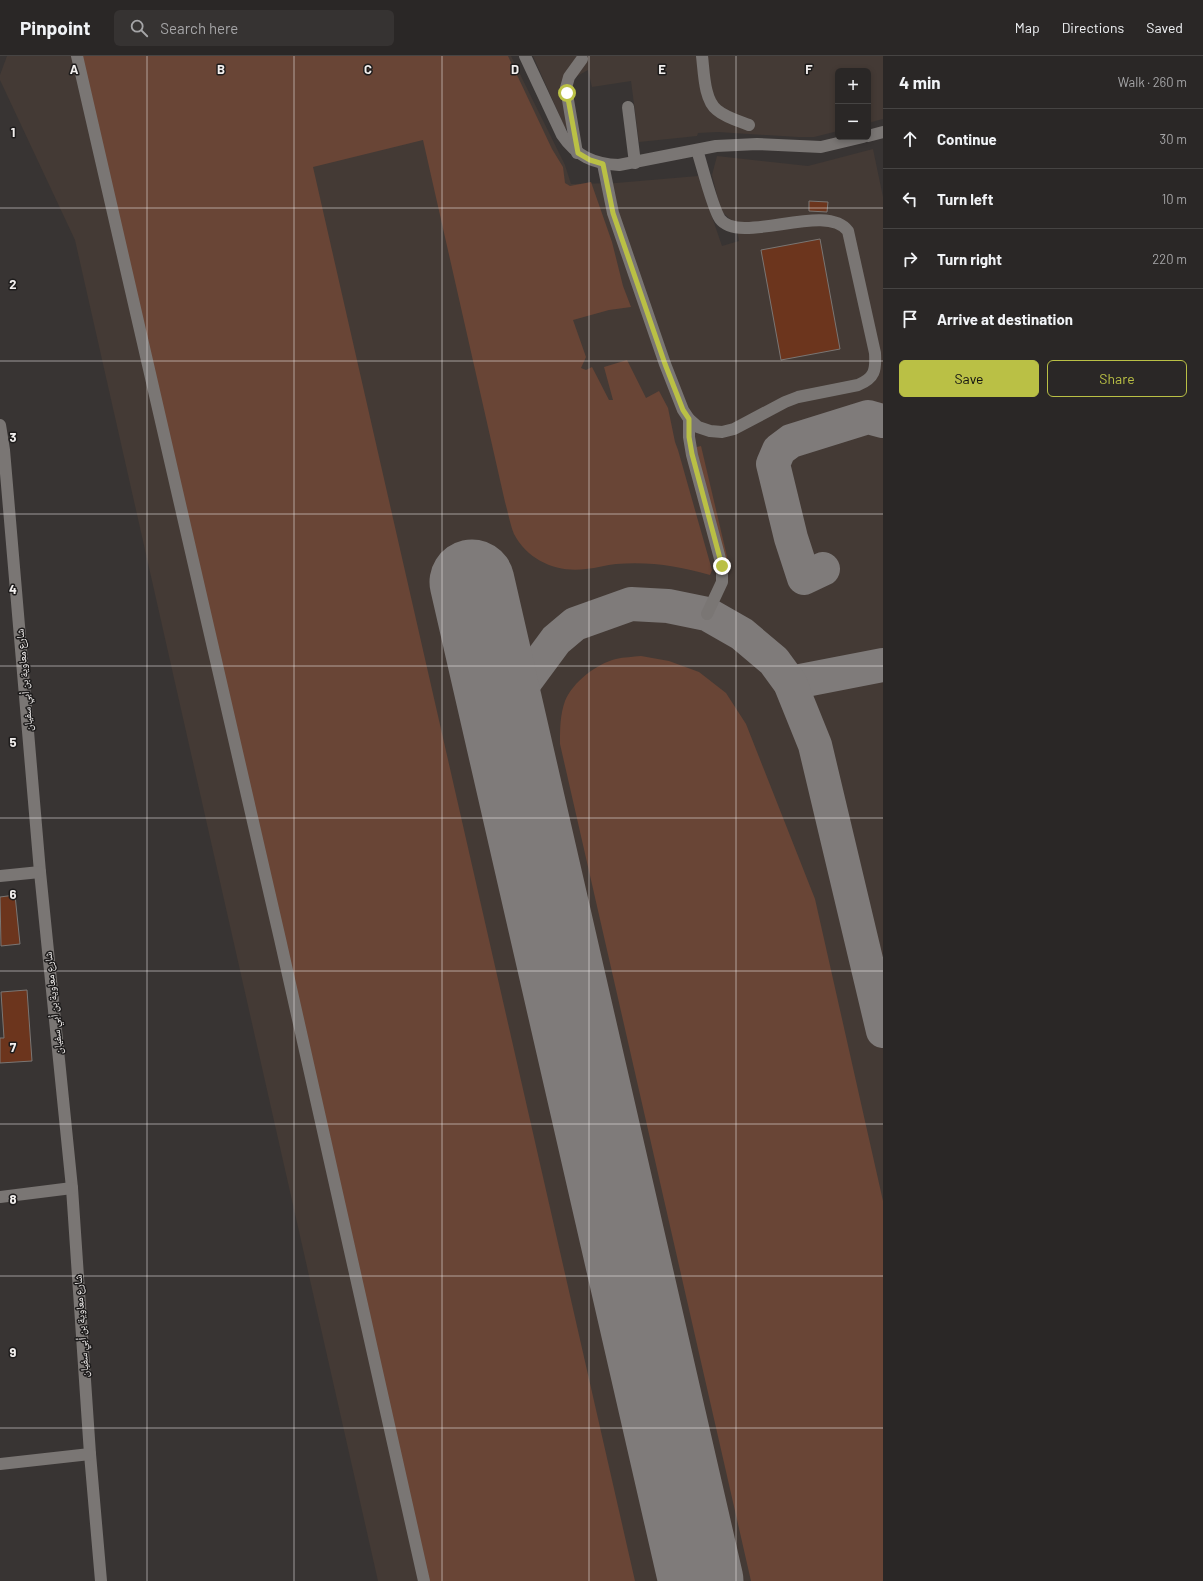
<!DOCTYPE html>
<html lang="en">
<head>
<meta charset="utf-8">
<style>
	:root { --surface:#2a2726; --page:#363332; --text:#f1f3f6; --muted:#a5a5a7; --line:#464443; --accent:#bac045 }
	body { margin:0; font-family:Barlow,"Noto Naskh Arabic",sans-serif; background:var(--page); color:var(--text) }
	.controls { position:absolute; right:12px; top:12px; display:grid; overflow:hidden; border-radius:6px; box-shadow:0 2px 6px #0003 }
	.controls button { width:36px; height:36px; display:grid; place-items:center; padding:0; border:0; border-bottom:1px solid var(--line); background:var(--surface); color:var(--text); font:20px sans-serif }
	.stop { position:absolute; width:12px; height:12px; margin:-9px; border:3px solid #bac045; border-radius:50%; background:#fff }
	.stop.end { background:#bac045; border-color:#fff; box-shadow:0 1px 4px #0008 }
	.list { margin:0; padding:0; list-style:none }
	h2 { display:flex; justify-content:space-between; align-items:center; height:52px; margin:0; padding:0 16px; font-size:17px }
	h2 small { font-size:13px; font-weight:400; color:var(--muted) }
	.list li { display:grid; grid-template-columns:26px 1fr auto; gap:12px; align-items:center; box-sizing:border-box; height:60px; padding:0 16px; border-top:1px solid var(--line) }
	.list b { display:block; font-size:15px; white-space:nowrap }
	.list em { font-size:13px; font-style:normal; color:var(--muted) }
	.actions { display:flex; gap:8px; padding:12px 16px }
	.actions a { flex:1; padding:9px 0; border:1px solid var(--accent); border-radius:6px; text-align:center; font-size:14px; color:var(--accent) }
	.actions .main { background:var(--accent); color:#111 }
	.icon { flex:none; width:22px; height:22px; fill:none; stroke:currentColor; stroke-width:2; stroke-linecap:round; stroke-linejoin:round }
	.map { position:relative; flex:none; width:883px; height:1525px; overflow:hidden }
	header { display:flex; align-items:center; gap:24px; box-sizing:border-box; height:56px; padding:0 20px; background:var(--surface); border-bottom:1px solid var(--line) }
	header strong { font-size:19px }
	nav { display:flex; gap:22px; margin-inline-start:auto; font-size:14px }
	.search { width:280px; height:36px; background:var(--page); display:flex; align-items:center; gap:10px; box-sizing:border-box; padding:0 14px; border-radius:6px; color:var(--muted); font-size:15px }
	main { display:flex }
	aside { flex:1; background:var(--surface) }
	.map>svg:first-child { display:block }
	.built { fill:#443a35 }
	.green { fill:#694536 }
	.lines { fill:none; stroke-linecap:round; stroke-linejoin:round }
	.taxiway { stroke:#7f7b7a; stroke-width:34 }
	.runway { stroke:#7f7b7a; stroke-width:85 }
	.building { fill:#6c351d; stroke:#7a7674 }
	.minor { stroke:#7a7674; stroke-width:12 }
	.route { stroke:#bac045; stroke-width:5 }
	.grid { fill:none; stroke:#f2efee; stroke-width:1; stroke-opacity:0.55 }
	.labels { text-anchor:middle; stroke-width:3; stroke-linejoin:round; paint-order:stroke }
	.street-label { font-size:11px; fill:#f2efee; stroke:#1e1c1c }
	.grid-label { font-size:13px; text-anchor:middle; font-weight:bold; fill:#f2efee; stroke:#1e1c1c; stroke-width:3; stroke-linejoin:round; paint-order:stroke }
</style>
</head>
<body>
<header>
<strong>Pinpoint</strong>
<div class="search"><svg class="icon" aria-label="search" viewBox="0 0 24 24"><circle cx="10" cy="10" r="6"/><path d="M15 15l6 6"/></svg>Search here</div>
<nav><a>Map</a><a>Directions</a><a>Saved</a></nav>
</header>
<main>
<div class="map">
<svg width="883" height="1525" viewBox="0 0 883 1525">
	<rect width="100%" height="100%" fill="#383433"/>
	<!-- built -->
	<g class="built">
		<polygon points="7,0 511,0 565,109 571,128 616,127 698,120 722,190 739,185 736,168 721,155 712,119 717,100 808,110 873,93 883,141 883,1525 378,1525 75,184 0,24 0,19"/>
		<polygon points="533,0 883,0 883,63 868,67 868,15 838,15 838,75 814,81 798,81 718,76 698,77 697,80 639,86 631,25 592,31 588,14 570,24 577,69 565,72"/>
	</g>
	<!-- green -->
	<g class="green">
		<path d="M81,0H508L552,93L563,111L565,127L570,130L591,126L612,186L623,230L631,251L609,254L573,264L586,301L581,312L586,314L592,311L609,344H613L604,311L627,304L646,342L659,335L668,352L675,386L678,394L712,514L710,519C680,510 648,505 616,508C606,509 597,512 586,513C558,517 528,505 514,478C510,468 508,456 505,446L423,84L313,111L635,1525H426Z"/>
		<polygon points="701,390 729,509 717,509 688,393"/>
		<path d="M641,600L669,605L699,616L726,637L746,668L815,843L883,1145V1525H751L560,688C560,673 560,659 565,645C573,626 596,608 616,603C624,601 633,601 641,600Z"/>
	</g>
	<g class="lines">
		<!-- taxiway -->
		<g class="taxiway">
			<polyline points="823,513 804,522 791,482 773,408 779,394 791,385 868,361 883,365"/>
			<polyline points="790,627 883,609"/>
			<polyline points="511,696 522,630 556,584 575,568 631,548 668,550 707,558 742,578 774,605 790,627 815,689 883,975"/>
		</g>
		<!-- runway -->
		<polyline class="runway" points="472,526 701,1525"/>
	</g>
	<!-- building -->
	<g class="building">
		<polygon points="809,145 828,146 827,156 809,155"/>
		<polygon points="820,183 840,293 781,304 761,194"/>
		<polygon points="15,839 20,888 1,890 0,841"/>
		<polygon points="27,934 32,1005 0,1007 0,982 4,982 1,936"/>
	</g>
	<g class="lines">
		<!-- minor -->
		<g class="minor">
			<polyline points="77,0 280,883 424,1525"/>
			<path d="M525,0L562,79C576,100 594,108 619,109L716,90L757,88L821,91L863,81"/>
			<path d="M702,0C704,16 704,44 717,54C725,61 738,65 749,69"/>
			<polyline points="628,51 635,107"/>
			<polyline points="868,80 883,76"/>
			<polyline points="577,97 566,32 569,21 582,3"/>
			<path d="M603,108L613,157L665,308L683,354L689,363L698,371L710,375L722,376L734,373L785,346L798,341L858,329C875,322 876,314 875,297L848,175C826,145 740,190 720,163C712,151 702,109 697,94"/>
			<polyline points="689,363 689,381 692,399 722,510 722,526 707,558"/>
			<polyline points="0,369 4,394 40,816 72,1132 90,1398 101,1525"/>
			<polyline points="0,820 40,816"/>
			<polyline points="0,1141 72,1132"/>
			<polyline points="0,1408 90,1398"/>
		</g>
	</g>
	<g class="lines">
		<!-- route -->
		<polyline class="route" points="567,37 578,97 590,104 603,108 613,157 665,308 683,354 689,363 689,381 692,398 722,510"/>
	</g>
	<!-- grid -->
	<path class="grid" d="M147,0V1525M294,0V1525M442,0V1525M589,0V1525M736,0V1525M0,152H883M0,305H883M0,458H883M0,610H883M0,762H883M0,915H883M0,1068H883M0,1220H883M0,1372H883"/>
	<g class="labels">
		<!-- street labels -->
		<g class="street-label">
			<text transform="translate(24 624) rotate(-95)" y="4">شارع معاوية بن أبي سفيان</text>
			<text transform="translate(53 947) rotate(-96)" y="4">شارع معاوية بن أبي سفيان</text>
			<text transform="translate(81 1270) rotate(-94)" y="4">شارع معاوية بن أبي سفيان</text>
		</g>
	</g>
	<g class="grid-label">
		<text x="74" y="18">A</text>
		<text x="221" y="18">B</text>
		<text x="368" y="18">C</text>
		<text x="515" y="18">D</text>
		<text x="662" y="18">E</text>
		<text x="809" y="18">F</text>
		<text x="13" y="81">1</text>
		<text x="13" y="233">2</text>
		<text x="13" y="386">3</text>
		<text x="13" y="538">4</text>
		<text x="13" y="691">5</text>
		<text x="13" y="843">6</text>
		<text x="13" y="996">7</text>
		<text x="13" y="1148">8</text>
		<text x="13" y="1301">9</text>
	</g>
</svg>
<div class="controls">
<button>+</button>
<button>−</button>
</div>
<div class="stop" style="left:567px;top:37px"></div>
<div class="stop end" style="left:722px;top:510px"></div>
</div>
<aside>
<h2>4 min<small>Walk · 260 m</small></h2>
<ul class="list">
<li><svg class="icon" aria-label="ahead" viewBox="0 0 24 24"><path d="M12 20V5M6 11l6-6 6 6"/></svg><div><b>Continue</b></div><em>30 m</em></li>
<li><svg class="icon" aria-label="left" viewBox="0 0 24 24"><path d="M17 20v-9H6M10 6l-5 5 5 5"/></svg><div><b>Turn left</b></div><em>10 m</em></li>
<li><svg class="icon" aria-label="right" viewBox="0 0 24 24"><path d="M7 20v-9h11M14 6l5 5-5 5"/></svg><div><b>Turn right</b></div><em>220 m</em></li>
<li><svg class="icon" aria-label="arrive" viewBox="0 0 24 24"><path d="M6 21V4h12l-3 4 3 4H6"/></svg><div><b>Arrive at destination</b></div></li>
</ul>
<div class="actions"><a class="main">Save</a><a>Share</a></div>
</aside>
</main>
</body>
</html>
